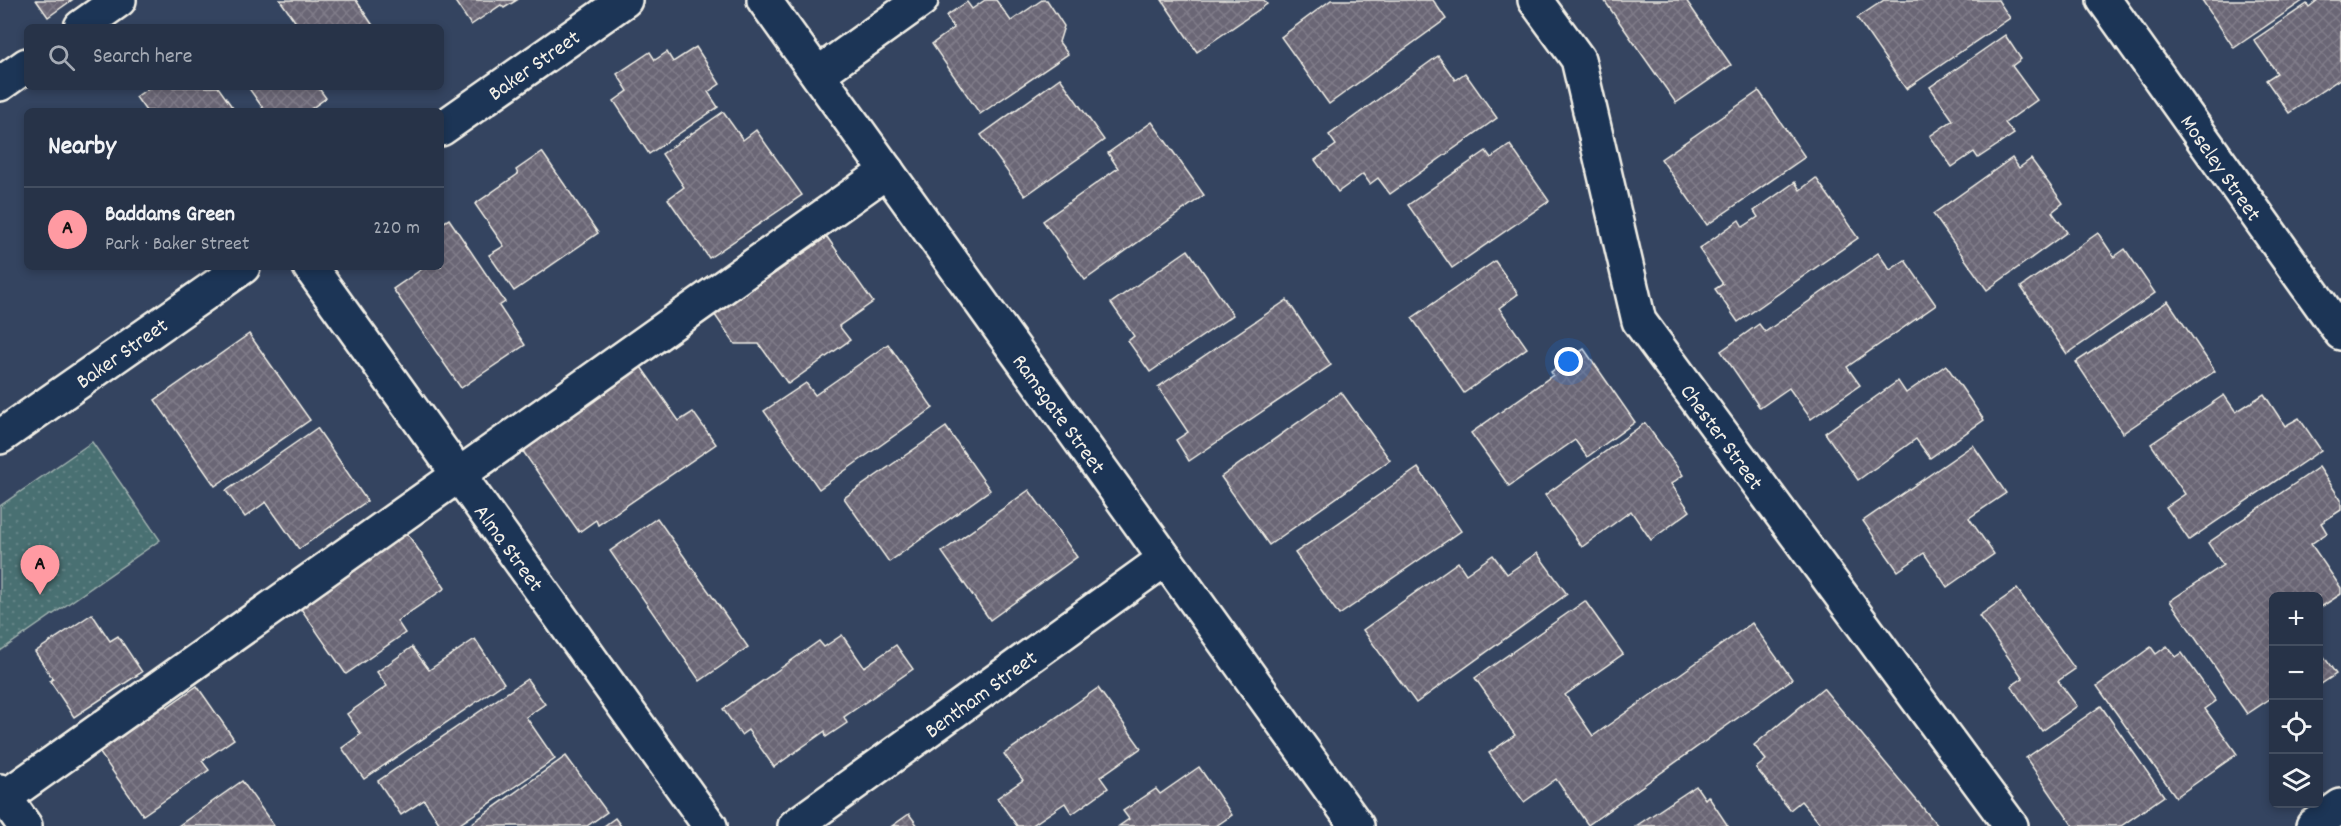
<!DOCTYPE html>
<html lang="en">
<head>
<meta charset="utf-8">
<style>
	:root { --surface:#273348; --page:#333f52; --text:#f1f3f6; --muted:#a4aab4; --line:#434e60; --accent:#ff9aa2 }
	body { margin:0; font-family:Dekko,sans-serif; background:var(--page); color:var(--text) }
	.controls { position:absolute; right:18px; bottom:18px; display:grid; overflow:hidden; border-radius:9px; box-shadow:0 3px 9px #0003 }
	.controls button { width:54px; height:54px; display:grid; place-items:center; padding:0; border:0; border-bottom:2px solid var(--line); background:var(--surface); color:var(--text); font:30px sans-serif }
	.you { position:absolute; left:1569px; top:362px; width:21px; height:21px; margin:-15px; border:4px solid #fff; border-radius:50%; background:#1a73e8; box-shadow:0 0 0 9px #1a73e833 }
	.badge { display:grid; place-items:center; width:39px; height:39px; border-radius:50%; background:var(--accent); color:#111; font-size:20px; font-weight:700 }
	.pin { position:absolute; translate:-50% -50px; filter:drop-shadow(0 2px 3px #0008) }
	.pin::after { content:''; position:absolute; top:32px; width:21px; height:18px; background:inherit; clip-path:polygon(0 0,100% 0,50% 100%) }
	.list { margin:0; padding:0; list-style:none }
	h2 { display:flex; justify-content:space-between; align-items:center; height:78px; margin:0; padding:0 24px; font-size:26px }
	h2 small { font-size:20px; font-weight:400; color:var(--muted) }
	.list li { display:grid; grid-template-columns:39px 1fr auto; gap:18px; align-items:center; box-sizing:border-box; height:84px; padding:0 24px; border-top:2px solid var(--line) }
	.list b { display:block; font-size:22px; white-space:nowrap }
	.list p { margin:0; font-size:20px; white-space:nowrap; color:var(--muted) }
	.list em { font-size:20px; font-style:normal; color:var(--muted) }
	.icon { flex:none; width:33px; height:33px; fill:none; stroke:currentColor; stroke-width:2; stroke-linecap:round; stroke-linejoin:round }
	.map { position:relative; flex:none; width:2341px; height:826px; overflow:hidden }
	.search { position:absolute; background:var(--surface); box-shadow:0 3px 9px #0003; left:24px; top:24px; width:420px; height:66px; display:flex; align-items:center; gap:15px; box-sizing:border-box; padding:0 21px; border-radius:9px; color:var(--muted); font-size:22px }
	.panel { position:absolute; background:var(--surface); box-shadow:0 3px 9px #0003; left:24px; top:108px; width:420px; height:162px; border-radius:9px }
	.map>svg:first-child { display:block }
	.park { fill:url(#park-dots); stroke:#9eb0ad; stroke-width:1.5 }
	.building { fill:url(#building-cross-hatch); stroke:#f4f1e8; stroke-width:1.5 }
	.lines { fill:none; stroke-linecap:round; stroke-linejoin:round }
	.minor-casing { stroke:#f4f1e8; stroke-width:38 }
	.minor { stroke:#1d3557; stroke-width:33 }
	.labels { text-anchor:middle; stroke-width:4.5; stroke-linejoin:round; paint-order:stroke }
	.street-label { font-size:22px; fill:#f4f1e8; stroke:#1d3557 }
</style>
</head>
<body>
<div class="map">
<svg width="2341" height="826" viewBox="0 0 2341 826">
	<defs>
		<pattern id="park-dots" width="8" height="8" patternUnits="userSpaceOnUse" patternTransform="scale(1.5)"><rect width="8" height="8" fill="#496f72"/><path d="M2 2h.1M6 6h.1" fill="none" stroke="#648486" stroke-width="1.8" stroke-linecap="round"/></pattern>
		<pattern id="building-cross-hatch" width="8" height="8" patternUnits="userSpaceOnUse" patternTransform="scale(1.5)"><rect width="8" height="8" fill="#6a6675"/><path d="M0 0l8 8M0 8l8-8" fill="none" stroke="#807c89"/></pattern>
	</defs>
	<rect width="100%" height="100%" fill="#344460"/>
	<filter id="ink" filterUnits="userSpaceOnUse"><feTurbulence type="fractalNoise" baseFrequency=".0167" numOctaves="2"/><feDisplacementMap in="SourceGraphic" scale="12" xChannelSelector="R" yChannelSelector="G"/><feConvolveMatrix kernelMatrix="1 2 1 2 8 2 1 2 1" color-interpolation-filters="sRGB"/></filter>
	<g filter="url(#ink)">
		<!-- park -->
		<polygon class="park" points="92,442 160,540 0,651 0,506"/>
		<!-- building -->
		<g class="building">
			<polygon points="36,0 72,0 48,17"/>
			<polygon points="280,0 356,0 374,27 299,27"/>
			<polygon points="454,0 517,0 504,8 501,5 471,25"/>
			<polygon points="985,0 996,0 1011,21 1042,0 1047,0 1064,26 1059,42 1068,54 980,114 932,44 954,28 946,16 967,2 972,9"/>
			<polygon points="1162,0 1264,0 1267,4 1197,52"/>
			<polygon points="1331,0 1433,0 1446,19 1329,104 1281,37"/>
			<polygon points="1604,0 1686,0 1731,65 1676,103"/>
			<polygon points="1884,0 1998,0 2010,18 1906,89 1857,18"/>
			<polygon points="2202,0 2304,0 2234,48"/>
			<polygon points="2318,0 2341,0 2341,78 2289,113 2266,80 2277,73 2254,40 2307,4 2309,7"/>
			<polygon points="2005,35 2021,59 2012,66 2037,100 2005,123 2014,134 1978,158 1974,152 1952,167 1930,136 1953,120 1930,87"/>
			<polygon points="696,47 720,84 708,92 718,107 649,154 614,101 628,91 617,74 650,52 655,60 667,52 673,62"/>
			<polygon points="1438,56 1455,80 1465,73 1497,118 1390,194 1378,178 1370,184 1363,174 1338,192 1315,160 1336,145 1329,135"/>
			<polygon points="1060,78 1104,140 1025,196 981,135"/>
			<polygon points="150,87 218,87 235,111 146,111 136,97"/>
			<polygon points="248,87 318,87 326,98 308,111 265,111"/>
			<polygon points="1759,91 1805,157 1707,225 1661,159"/>
			<polygon points="723,112 743,140 756,130 802,195 709,258 668,199 684,187 662,154"/>
			<polygon points="1152,122 1204,195 1085,280 1043,221 1118,168 1108,153"/>
			<polygon points="1510,145 1549,201 1452,268 1408,205 1486,151 1491,158"/>
			<polygon points="542,152 598,233 514,291 489,255 504,246 475,204 518,174 516,170"/>
			<polygon points="2012,158 2019,168 2031,159 2063,203 2052,212 2067,232 1987,290 1933,214"/>
			<polygon points="1816,178 1858,238 1738,322 1715,289 1723,284 1699,249 1739,220 1743,227 1758,217 1754,211 1795,182 1800,190"/>
			<polygon points="449,219 505,302 499,306 525,345 461,388 393,289 425,267 441,267 441,224"/>
			<polygon points="2098,233 2114,257 2125,249 2155,293 2067,354 2021,287"/>
			<polygon points="827,237 873,302 839,326 850,340 788,384 759,344 735,344 710,308 749,282 754,288"/>
			<polygon points="1188,250 1233,315 1150,372 1128,341 1134,336 1111,303"/>
			<polygon points="1878,253 1890,270 1905,260 1936,305 1847,367 1860,385 1811,419 1789,388 1760,408 1721,351 1759,324 1765,332"/>
			<polygon points="1495,261 1518,294 1499,308 1527,348 1464,393 1412,318"/>
			<polygon points="1287,300 1331,365 1189,461 1176,440 1188,432 1158,387"/>
			<polygon points="2168,301 2215,371 2123,433 2076,362"/>
			<polygon points="249,334 310,420 215,486 155,400"/>
			<polygon points="888,344 933,408 819,489 764,411 806,383 815,395"/>
			<polygon points="1584,349 1635,422 1587,457 1575,440 1509,486 1471,433 1553,375 1551,372"/>
			<polygon points="639,364 679,421 693,412 716,444 598,525 596,520 579,532 520,447"/>
			<polygon points="1946,365 1984,420 1930,458 1916,439 1858,480 1825,433 1898,381 1906,393"/>
			<polygon points="1341,392 1390,460 1269,545 1221,477"/>
			<polygon points="2264,394 2285,426 2299,418 2321,450 2189,540 2166,507 2185,494 2151,444 2224,395 2236,412"/>
			<polygon points="1645,423 1683,475 1671,484 1690,511 1651,540 1631,511 1582,547 1545,495"/>
			<polygon points="946,427 990,490 889,562 844,498"/>
			<polygon points="317,428 367,501 299,549 266,502 245,517 226,491"/>
			<polygon points="1973,445 2006,493 1969,518 1994,554 1947,587 1924,553 1898,571 1863,521"/>
			<polygon points="2319,467 2341,500 2341,510 2321,523 2327,533 2311,544 2341,588 2341,594 2318,609 2318,596 2274,596 2274,696 2247,714 2170,601 2223,565 2208,543"/>
			<polygon points="1418,468 1461,531 1339,615 1295,553"/>
			<polygon points="1029,490 1077,557 990,620 942,552"/>
			<polygon points="657,518 748,647 700,681 610,551"/>
			<polygon points="404,529 445,588 397,621 405,633 346,674 297,603"/>
			<polygon points="1537,553 1567,594 1416,703 1363,630 1458,562 1466,574 1493,555 1507,574"/>
			<polygon points="2017,589 2075,669 2058,681 2077,706 2042,731 2011,686 2023,678 1979,616"/>
			<polygon points="1585,601 1623,654 1565,695 1593,736 1752,623 1792,679 1588,825 1556,779 1524,802 1489,753 1515,735 1475,678"/>
			<polygon points="92,614 110,641 118,636 142,672 74,717 50,681 53,679 35,652"/>
			<polygon points="842,635 864,667 896,645 913,669 844,717 847,723 826,737 825,731 774,767 748,730 741,735 723,709 819,641 824,647"/>
			<polygon points="475,639 504,683 364,779 342,748 361,734 347,714 387,686 377,672 412,647 429,670"/>
			<polygon points="2167,646 2176,657 2182,653 2216,701 2205,709 2237,754 2176,797 2097,686 2151,647 2156,654"/>
			<polygon points="2318,648 2336,674 2318,686"/>
			<polygon points="527,679 545,704 526,717 555,759 457,826 441,826 424,800 401,815 378,781"/>
			<polygon points="197,686 234,739 202,761 209,770 143,815 95,746 162,699 167,707"/>
			<polygon points="1098,688 1141,748 1100,777 1108,788 1072,814 1065,803 1031,826 1017,826 997,798 1023,780 1004,754"/>
			<polygon points="1823,688 1938,826 1822,826 1801,801 1790,810 1756,768 1766,760 1754,745"/>
			<polygon points="2101,706 2164,796 2121,826 2073,826 2026,758"/>
			<polygon points="566,756 607,812 587,826 468,826"/>
			<polygon points="1199,767 1232,815 1216,826 1119,826 1129,819 1123,811 1156,789 1160,794"/>
			<polygon points="242,781 274,826 178,826"/>
			<polygon points="1696,786 1705,799 1708,796 1728,826 1636,826"/>
			<polygon points="909,814 918,826 892,826"/>
			<polygon points="615,818 621,826 604,826"/>
		</g>
		<g class="lines">
			<!-- minor casing -->
			<g class="minor-casing">
				<g id="minor">
					<polyline points="764,0 1357,826"/>
					<polyline points="1535,0 1578,59 1639,321 2011,826"/>
					<polyline points="2104,0 2341,333"/>
					<polyline points="81,27 119,0"/>
					<polyline points="818,74 921,0"/>
					<polyline points="0,84 27,65"/>
					<polyline points="441,129 625,0"/>
					<polyline points="310,267 710,826"/>
					<polyline points="0,437 243,267"/>
					<polyline points="0,791 25,826"/>
					<polyline points="5,797 887,171"/>
					<polyline points="795,826 1165,559"/>
					<polyline points="2313,826 2341,806"/>
				</g>
			</g>
			<!-- minor -->
			<use href="#minor" class="minor"/>
		</g>
	</g>
	<g class="labels">
		<!-- street labels -->
		<g class="street-label">
			<text transform="translate(533 64) rotate(-35)" y="8">Baker Street</text>
			<text transform="translate(2222 167) rotate(55)" y="8">Moseley Street</text>
			<text transform="translate(121 352) rotate(-35)" y="8">Baker Street</text>
			<text transform="translate(1060 413) rotate(54)" y="8">Ramsgate Street</text>
			<text transform="translate(1723 436) rotate(54)" y="8">Chester Street</text>
			<text transform="translate(510 547) rotate(54)" y="8">Alma Street</text>
			<text transform="translate(980 693) rotate(-36)" y="8">Bentham Street</text>
		</g>
	</g>
</svg>
<div class="controls">
<button>+</button>
<button>−</button>
<button><svg class="icon" aria-label="locate" viewBox="0 0 24 24"><circle cx="12" cy="12" r="6"/><path d="M12 2v4M12 18v4M2 12h4M18 12h4"/></svg></button>
<button><svg class="icon" aria-label="layers" viewBox="0 0 24 24"><path d="M12 4l9 5-9 5-9-5zM3 14l9 5 9-5"/></svg></button>
</div>
<div class="you"></div>
<div class="pin badge" style="left:40px;top:595px">A</div>
<div class="search"><svg class="icon" aria-label="search" viewBox="0 0 24 24"><circle cx="10" cy="10" r="6"/><path d="M15 15l6 6"/></svg>Search here</div>
<section class="panel">
<h2>Nearby<small></small></h2>
<ul class="list">
<li><span class="badge">A</span><div><b>Baddams Green</b><p>Park · Baker Street</p></div><em>220 m</em></li>
</ul>
</section>
</div>
</body>
</html>
